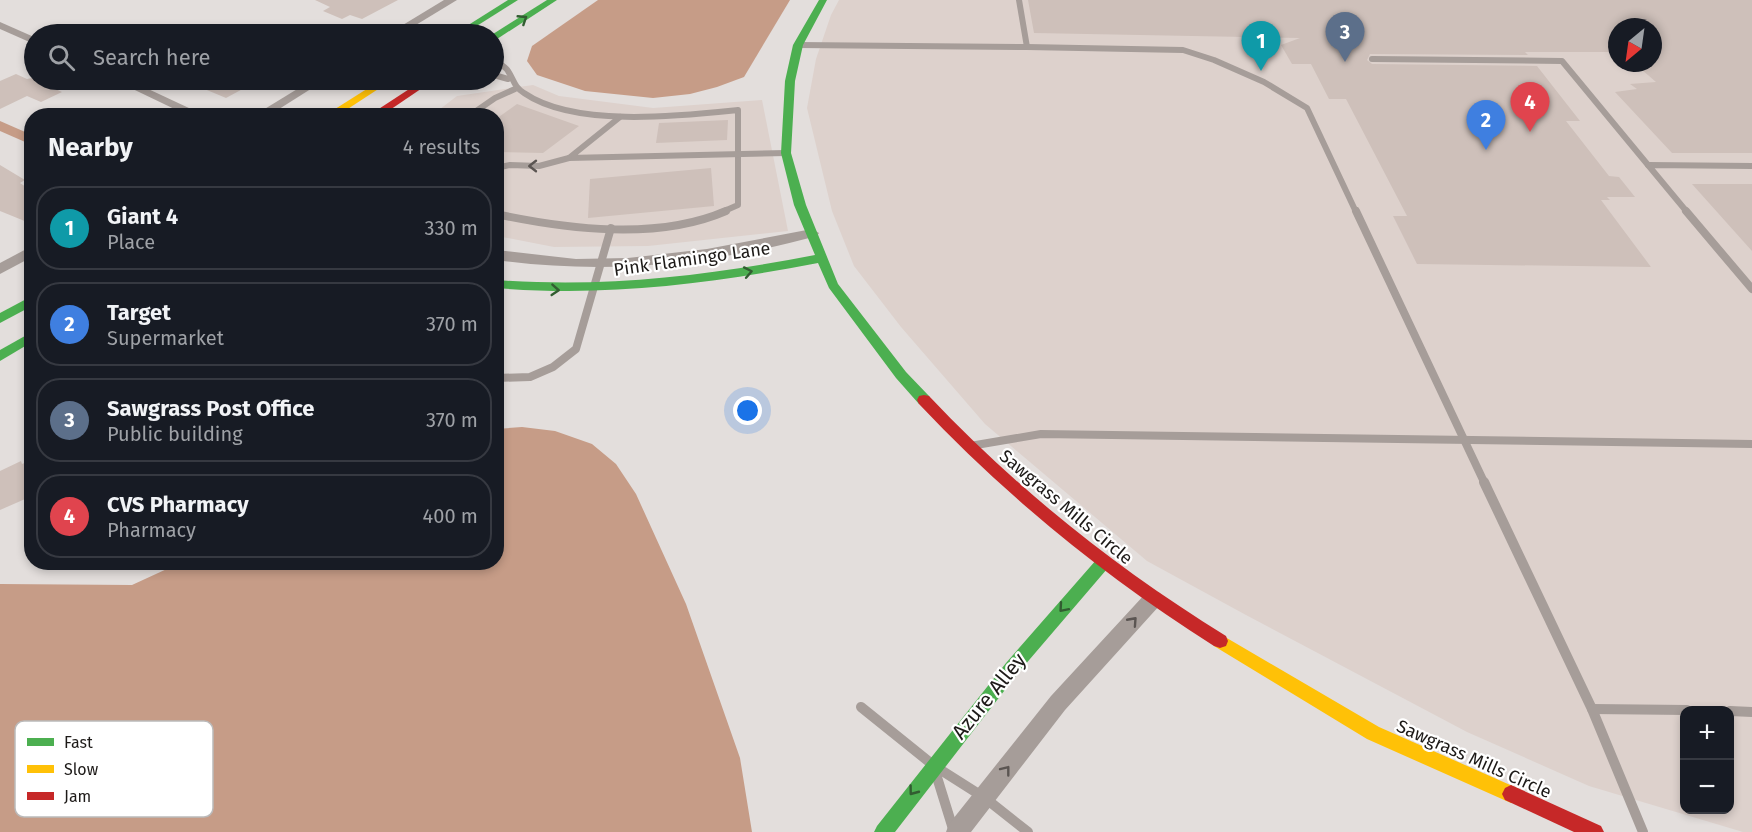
<!DOCTYPE html>
<html lang="en">
<head>
<meta charset="utf-8">
<style>
	:root { --surface:#171b24; --page:#20242c; --text:#f1f3f6; --muted:#9ea1a6; --line:#363941; --accent:#b1b0b1 }
	body { margin:0; font-family:"Fira Sans",sans-serif; background:var(--page); color:var(--text) }
	.controls { position:absolute; right:18px; bottom:18px; display:grid; overflow:hidden; border-radius:12px; box-shadow:0 3px 9px #0003 }
	.controls button { width:54px; height:54px; display:grid; place-items:center; padding:0; border:0; border-bottom:2px solid var(--line); background:var(--surface); color:var(--text); font:30px sans-serif }
	.compass { position:absolute; left:1608px; top:18px; width:54px; height:54px; border-radius:50%; background:var(--surface); box-shadow:0 3px 9px #0003; rotate:209deg }
	.you { position:absolute; left:748px; top:411px; width:21px; height:21px; margin:-15px; border:4px solid #fff; border-radius:50%; background:#1a73e8; box-shadow:0 0 0 9px #1a73e833 }
	.badge { display:grid; place-items:center; width:39px; height:39px; border-radius:50%; background:var(--accent); color:#fff; font-size:20px; font-weight:700 }
	.pin { position:absolute; translate:-50% -50px; filter:drop-shadow(0 2px 3px #0008) }
	.pin::after { content:''; position:absolute; top:32px; width:21px; height:18px; background:inherit; clip-path:polygon(0 0,100% 0,50% 100%) }
	.list { margin:0; padding:0; list-style:none }
	h2 { display:flex; justify-content:space-between; align-items:center; height:78px; margin:0; padding:0 24px; font-size:26px }
	h2 small { font-size:20px; font-weight:400; color:var(--muted) }
	.list li { display:grid; grid-template-columns:39px 1fr auto; gap:18px; align-items:center; box-sizing:border-box; height:84px; margin:0 12px 12px; padding:0 12px; border:2px solid var(--line); border-radius:24px }
	.list b { display:block; font-size:22px; white-space:nowrap }
	.list p { margin:0; font-size:20px; white-space:nowrap; color:var(--muted) }
	.list em { font-size:20px; font-style:normal; color:var(--muted) }
	.icon { flex:none; width:33px; height:33px; fill:none; stroke:currentColor; stroke-width:2; stroke-linecap:round; stroke-linejoin:round }
	.map { position:relative; flex:none; width:1752px; height:832px; overflow:hidden }
	.search { position:absolute; background:var(--surface); box-shadow:0 3px 9px #0003; left:24px; top:24px; width:480px; height:66px; display:flex; align-items:center; gap:15px; box-sizing:border-box; padding:0 21px; border-radius:33px; color:var(--muted); font-size:22px }
	.panel { position:absolute; background:var(--surface); box-shadow:0 3px 9px #0003; left:24px; top:108px; width:480px; height:462px; border-radius:24px }
	.map>svg:first-child { display:block }
	.built { fill:#ddd1cc; fill-rule:evenodd }
	.water { fill:#c69c87 }
	.lines { fill:none; stroke-linecap:round; stroke-linejoin:round }
	.canal { fill:#c69c87; fill-rule:evenodd }
	.building { fill:#cec0ba }
	.lane-far2 { stroke:#a69d99; stroke-width:6 }
	.lane-far1 { stroke:#a69d99; stroke-width:8 }
	.lane { stroke:#a69d99; stroke-width:10 }
	.street { fill:#a69d99; fill-rule:evenodd }
	.fast { fill:#4caf50; fill-rule:evenodd }
	.slow { fill:#ffc107; fill-rule:evenodd }
	.jam { fill:#c62828; fill-rule:evenodd }
	.oneway { stroke:#325d31 }
	.oneway2 { stroke:#5b5552 }
	.labels { text-anchor:middle; stroke-width:4.5; stroke-linejoin:round; paint-order:stroke }
	.street-label { font-size:18px; fill:#1d1a18; stroke:#fff }
	.near-street-label { font-size:21px; fill:#1d1a18; stroke:#fff }
	.key { fill:#fff; stroke:#bbbaba; stroke-width:1.5 }
	.key-label { font-size:16px; fill:#1d1a18 }
</style>
</head>
<body>
<div class="map">
<svg width="1752" height="832" viewBox="0 0 1752 832">
	<rect width="100%" height="100%" fill="#e3dedc"/>
	<!-- built -->
	<g class="built">
		<path d="M839,0H1752V832H1743L1589,786L1467,732L1246,615L1147,561L985,424L901,327L854,266L832,211L807,108L816,59L831,15ZM1617,27H1653V63H1617ZM1684,710H1730V810H1684Z"/>
		<polygon points="533,85 559,96 653,108 762,100 788,231 648,246 554,247 497,236 496,116 431,116 457,96"/>
	</g>
	<!-- water -->
	<g class="water">
		<polygon points="598,0 790,0 744,77 717,87 690,94 653,98 585,91 537,75 527,61 532,46"/>
		<polygon points="522,427 555,431 592,444 616,464 636,494 686,604 740,758 752,832 0,832 0,584 132,585 182,562 496,562 497,429"/>
	</g>
	<g class="lines">
		<!-- canal -->
		<polygon class="canal" points="0,121 32,135 32,145 0,131"/>
	</g>
	<!-- building -->
	<g class="building">
		<polygon points="315,0 398,0 362,19 350,15 342,19 323,11 330,7"/>
		<polygon points="1028,0 1752,0 1752,153 1672,153 1615,92 1637,89 1630,84 1656,82 1634,63 1653,63 1653,27 1617,27 1617,52 1525,52 1528,55 1370,54 1367,60 1372,64 1537,66 1580,121 1566,121 1609,176 1619,177 1635,197 1607,197 1610,200 1601,200 1651,267 1417,264 1393,216 1407,216 1346,99 1329,99 1311,64 1292,64 1281,45 1300,38 1034,33"/>
		<polygon points="16,74 27,79 32,78 62,92 41,102 27,96 0,109 0,81"/>
		<polygon points="183,80 259,80 226,98"/>
		<polygon points="517,104 579,126 543,153 496,152 496,119"/>
		<polygon points="728,120 727,140 656,143 659,123"/>
		<polygon points="0,165 25,180 20,183 32,191 32,224 0,211"/>
		<polygon points="711,168 714,206 588,218 590,179"/>
		<polygon points="1692,184 1752,184 1752,251"/>
		<polygon points="32,460 32,496 0,510 0,471 21,461 22,464"/>
	</g>
	<g class="lines">
		<!-- lane-far2 -->
		<g class="lane-far2">
			<polyline points="798,45 1027,47 1019,0"/>
			<polyline points="1027,47 1183,50 1214,60 1264,82 1307,108 1356,212"/>
			<polyline points="1372,59 1562,61 1648,165"/>
			<path d="M494,60C498,63 506,67 508,71C514,80 514,87 524,93C575,128 680,116 738,110V205L722,212"/>
			<polyline points="494,75 508,79"/>
			<polyline points="469,116 495,98 515,89"/>
			<polyline points="620,117 569,158 786,153"/>
			<polyline points="496,168 510,165 539,166 569,158"/>
			<polyline points="1687,212 1648,165 1752,166"/>
		</g>
		<!-- lane-far1 -->
		<g class="lane-far1">
			<polyline points="1356,211 1485,484"/>
			<polyline points="1686,211 1752,289"/>
			<path d="M496,214C567,229 657,241 726,211"/>
			<polyline points="496,378 530,377 553,367 576,349 611,228"/>
			<polyline points="970,446 1041,434 1752,444"/>
		</g>
		<!-- lane -->
		<g class="lane">
			<polyline points="1484,482 1592,709 1643,832"/>
			<polyline points="861,707 933,765 985,798 1028,832"/>
			<polyline points="1592,709 1687,710"/>
			<polyline points="1730,711 1752,712"/>
			<polyline points="936,774 954,832"/>
		</g>
		<!-- street -->
		<g class="street">
			<polygon points="444,0 457,0 401,34 388,34"/>
			<polygon points="0,22 34,37 34,44 0,29"/>
			<polygon points="114,80 129,80 206,116 189,116"/>
			<polygon points="312,80 325,80 268,116 253,116"/>
			<path d="M812,229L819,233L817,236C709,265 607,275 496,260V250L576,259L628,258L707,249Z"/>
			<polygon points="32,246 32,257 0,274 0,263"/>
			<polygon points="1153,591 1160,593 1163,599 1160,605 1065,710 971,832 946,832 949,824 1051,696 1146,593"/>
		</g>
		<!-- fast -->
		<g class="fast">
			<polygon points="508,0 518,0 464,34 454,34"/>
			<polygon points="547,0 557,0 494,41 493,34"/>
			<path d="M819,0H827L803,45L795,81L791,153L806,205L838,284L906,372L929,396L931,400L929,404H919L896,378L829,288L818,263C709,284 607,297 496,288V280C606,288 707,276 815,255L794,205L781,153L785,81L793,45Z"/>
			<polygon points="32,296 32,306 0,323 0,313"/>
			<polygon points="32,332 32,342 0,361 0,350"/>
			<polygon points="1102,557 1107,559 1110,564 1107,569 1018,673 895,832 874,832 877,826 1006,663 1097,559"/>
		</g>
		<!-- slow -->
		<g class="slow">
			<polygon points="381,80 392,80 337,116 324,116"/>
			<polygon points="1220,634 1379,727 1517,788 1520,794 1517,800 1511,803 1367,739 1214,646 1212,641 1214,636"/>
		</g>
		<!-- jam -->
		<g class="jam">
			<polygon points="423,80 434,80 381,116 368,116"/>
			<path d="M924,395L929,396C1018,490 1116,568 1226,636L1228,641L1226,646L1220,648L1214,646C1105,577 1008,498 919,404L917,400L919,396Z"/>
			<polygon points="1511,785 1601,826 1604,832 1574,832 1505,800 1502,794 1505,788"/>
		</g>
	</g>
	<!-- one-way arrows -->
	<defs><path id="oneway-chevron" d="M-2-3.5L2.5 0L-2 3.5" fill="none" stroke-width="1.6" stroke-linecap="round" stroke-linejoin="round" transform="scale(1.5)"/></defs>
	<g class="oneway">
		<use href="#oneway-chevron" transform="translate(523 19) rotate(-33)"/>
		<use href="#oneway-chevron" transform="translate(748 272) rotate(-11)"/>
		<use href="#oneway-chevron" transform="translate(555 290) rotate(4)"/>
		<use href="#oneway-chevron" transform="translate(1063 608) rotate(131)"/>
		<use href="#oneway-chevron" transform="translate(913 791) rotate(127)"/>
	</g>
	<g class="oneway2">
		<use href="#oneway-chevron" transform="translate(533 166) rotate(-180)"/>
		<use href="#oneway-chevron" transform="translate(1133 621) rotate(-48)"/>
		<use href="#oneway-chevron" transform="translate(1006 770) rotate(-52)"/>
	</g>
	<g class="labels">
		<!-- street labels -->
		<g class="street-label">
			<text transform="translate(692 259) rotate(-8)" y="6">Pink Flamingo Lane</text>
			<text transform="translate(1066 507) rotate(40)" y="6">Sawgrass Mills Circle</text>
			<text transform="translate(1474 759) rotate(24)" y="6">Sawgrass Mills Circle</text>
		</g>
		<!-- near-street labels -->
		<g class="near-street-label">
			<text transform="translate(989 696) rotate(-51)" y="7">Azure Alley</text>
		</g>
	</g>
	<!-- legend -->
	<rect x="15" y="721" width="198" height="96" rx="9" class="key"/>
	<rect x="27" y="738" width="27" height="8" fill="#4caf50"/>
	<rect x="27" y="765" width="27" height="8" fill="#ffc107"/>
	<rect x="27" y="792" width="27" height="8" fill="#c62828"/>
	<g class="key-label">
		<text x="64" y="748">Fast</text>
		<text x="64" y="775">Slow</text>
		<text x="64" y="802">Jam</text>
	</g>
</svg>
<div class="controls">
<button>+</button>
<button>−</button>
</div>
<svg class="compass" viewBox="-18 -18 36 36"><path d="M0-13l5 13h-10z" fill="#e53935"/><path d="M0 13l5-13h-10z" fill="#9ea1a6"/></svg>
<div class="you"></div>
<div class="pin badge" style="left:1261px;top:71px;background:#0f9aa8">1</div>
<div class="pin badge" style="left:1486px;top:150px;background:#3f7fe0">2</div>
<div class="pin badge" style="left:1345px;top:62px;background:#5c6f8a">3</div>
<div class="pin badge" style="left:1530px;top:132px;background:#e0444e">4</div>
<div class="search"><svg class="icon" aria-label="search" viewBox="0 0 24 24"><circle cx="10" cy="10" r="6"/><path d="M15 15l6 6"/></svg>Search here</div>
<section class="panel">
<h2>Nearby<small>4 results</small></h2>
<ul class="list">
<li><span class="badge" style="background:#0f9aa8">1</span><div><b>Giant 4</b><p>Place</p></div><em>330 m</em></li>
<li><span class="badge" style="background:#3f7fe0">2</span><div><b>Target</b><p>Supermarket</p></div><em>370 m</em></li>
<li><span class="badge" style="background:#5c6f8a">3</span><div><b>Sawgrass Post Office</b><p>Public building</p></div><em>370 m</em></li>
<li><span class="badge" style="background:#e0444e">4</span><div><b>CVS Pharmacy</b><p>Pharmacy</p></div><em>400 m</em></li>
</ul>
</section>
</div>
</body>
</html>
